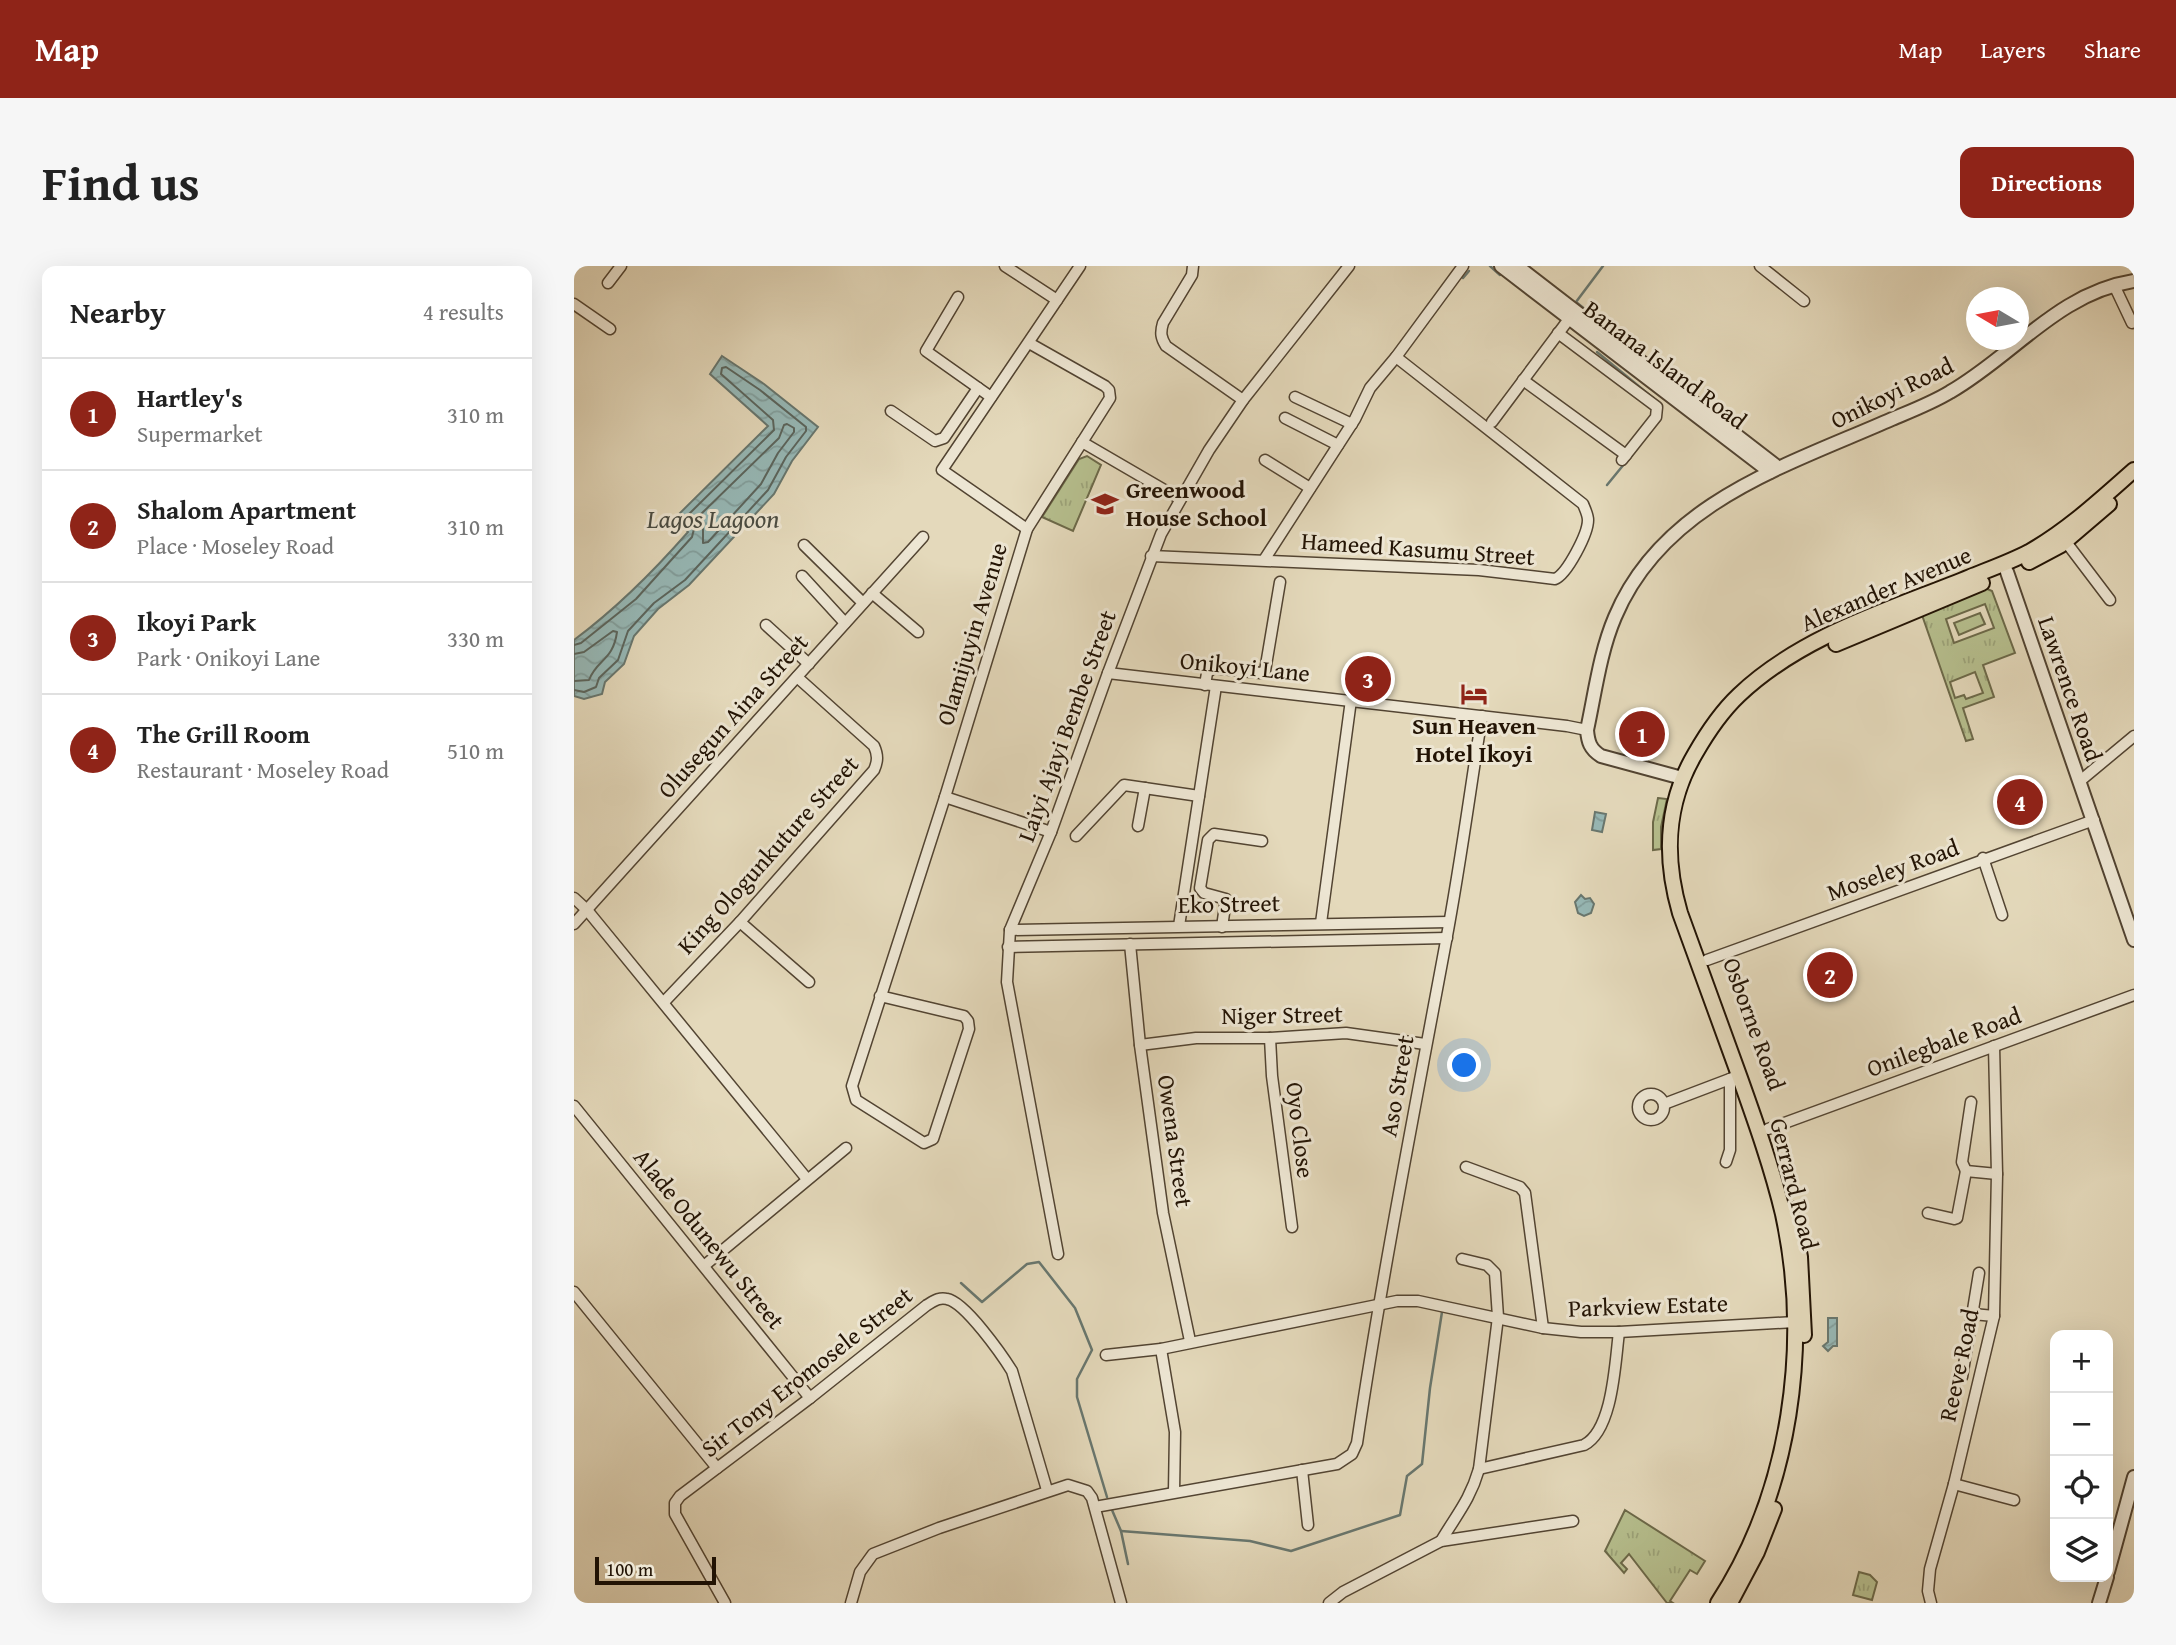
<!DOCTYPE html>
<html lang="en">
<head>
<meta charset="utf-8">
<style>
	:root { --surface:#fff; --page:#f6f6f6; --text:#222; --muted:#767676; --line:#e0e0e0; --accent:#8f2418 }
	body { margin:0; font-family:"Gentium Book Plus",serif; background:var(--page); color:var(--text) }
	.controls { position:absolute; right:21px; bottom:21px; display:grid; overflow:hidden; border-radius:14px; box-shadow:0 7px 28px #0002 }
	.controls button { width:63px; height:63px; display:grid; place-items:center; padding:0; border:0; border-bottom:2px solid var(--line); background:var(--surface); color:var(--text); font:35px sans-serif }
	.compass { position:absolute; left:1392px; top:21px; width:63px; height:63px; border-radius:50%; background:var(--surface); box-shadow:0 7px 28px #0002; rotate:280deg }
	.scale { position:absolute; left:21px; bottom:18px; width:121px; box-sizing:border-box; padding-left:7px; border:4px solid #221304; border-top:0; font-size:19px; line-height:24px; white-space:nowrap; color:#221304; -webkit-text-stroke:5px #ede6d3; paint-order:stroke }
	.you { position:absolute; left:891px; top:800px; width:24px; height:24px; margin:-18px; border:5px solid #fff; border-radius:50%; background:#1a73e8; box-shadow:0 0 0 10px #1a73e833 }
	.badge { display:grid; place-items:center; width:46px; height:46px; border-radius:50%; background:var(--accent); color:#fff; font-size:23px; font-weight:700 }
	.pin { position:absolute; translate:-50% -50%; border:4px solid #fff; box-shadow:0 2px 7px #0006 }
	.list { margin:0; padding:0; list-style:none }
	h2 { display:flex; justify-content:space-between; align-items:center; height:91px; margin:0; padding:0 28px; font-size:30px }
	h2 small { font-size:23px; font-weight:400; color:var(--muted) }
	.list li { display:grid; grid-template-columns:46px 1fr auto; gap:21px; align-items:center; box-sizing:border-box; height:112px; padding:0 28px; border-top:2px solid var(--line) }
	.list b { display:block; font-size:26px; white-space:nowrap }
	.list p { margin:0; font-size:23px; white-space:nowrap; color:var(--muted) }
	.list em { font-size:23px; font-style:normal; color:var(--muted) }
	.icon { flex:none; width:38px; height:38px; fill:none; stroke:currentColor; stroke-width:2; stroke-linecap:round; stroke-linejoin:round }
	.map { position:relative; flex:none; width:1560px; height:1337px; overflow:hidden; border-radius:14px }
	header { display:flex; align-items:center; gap:42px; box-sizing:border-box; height:98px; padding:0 35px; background:var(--accent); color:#fff }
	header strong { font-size:33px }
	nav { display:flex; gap:38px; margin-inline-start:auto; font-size:24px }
	.intro { display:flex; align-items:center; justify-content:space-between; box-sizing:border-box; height:168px; padding:0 42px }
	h1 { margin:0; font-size:49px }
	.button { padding:18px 32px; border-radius:14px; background:var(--accent); color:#fff; font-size:24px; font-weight:700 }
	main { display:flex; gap:42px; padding:0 42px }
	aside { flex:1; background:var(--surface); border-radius:14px; box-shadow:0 7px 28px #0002 }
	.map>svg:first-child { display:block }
	.grass { fill:url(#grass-tufts); stroke:#6c6949; stroke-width:2; fill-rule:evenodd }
	.pitch { fill:#b6bf8e; stroke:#6c6949; stroke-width:2 }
	.water { fill:url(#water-waves); stroke:#68776f; stroke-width:2 }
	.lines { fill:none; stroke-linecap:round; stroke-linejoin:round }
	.shore { stroke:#5c665e; stroke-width:2 }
	.stream { stroke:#68776f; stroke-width:2.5 }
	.minor-casing { stroke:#524432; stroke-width:13 }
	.tertiary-casing { stroke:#524432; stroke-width:16 }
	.primary-casing { stroke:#221304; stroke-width:18 }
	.minor { stroke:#ede6d3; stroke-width:10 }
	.tertiary { stroke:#ede6d3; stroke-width:12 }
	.primary { stroke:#e4d9bb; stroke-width:14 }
	.labels { text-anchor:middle; stroke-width:6; stroke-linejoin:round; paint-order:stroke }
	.street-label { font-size:24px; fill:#221304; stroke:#ede6d3 }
	.poi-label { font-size:24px; font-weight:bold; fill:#221304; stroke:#ede6d3; text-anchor:start }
	.water-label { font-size:26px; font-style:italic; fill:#4b4d43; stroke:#ede6d3 }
</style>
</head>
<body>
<header>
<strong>Map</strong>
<nav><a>Map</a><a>Layers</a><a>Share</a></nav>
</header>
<div class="intro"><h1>Find us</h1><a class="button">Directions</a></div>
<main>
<aside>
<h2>Nearby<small>4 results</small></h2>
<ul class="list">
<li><span class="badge">1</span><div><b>Hartley's</b><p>Supermarket</p></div><em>310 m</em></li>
<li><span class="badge">2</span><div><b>Shalom Apartment</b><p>Place · Moseley Road</p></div><em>310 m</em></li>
<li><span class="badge">3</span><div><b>Ikoyi Park</b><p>Park · Onikoyi Lane</p></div><em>330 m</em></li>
<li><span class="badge">4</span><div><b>The Grill Room</b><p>Restaurant · Moseley Road</p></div><em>510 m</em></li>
</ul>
</aside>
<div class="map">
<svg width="1560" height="1337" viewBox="0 0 1560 1337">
	<defs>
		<pattern id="grass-tufts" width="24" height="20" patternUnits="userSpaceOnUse" patternTransform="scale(1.75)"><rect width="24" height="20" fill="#b6bf8e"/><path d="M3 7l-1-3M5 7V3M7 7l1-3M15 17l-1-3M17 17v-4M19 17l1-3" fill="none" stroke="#9ca379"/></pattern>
		<pattern id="water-waves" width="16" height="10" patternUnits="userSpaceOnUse" patternTransform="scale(1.75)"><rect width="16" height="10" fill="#97b9b7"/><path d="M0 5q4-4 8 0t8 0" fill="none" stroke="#829e9c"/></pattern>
	</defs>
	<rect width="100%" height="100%" fill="#e4d9bb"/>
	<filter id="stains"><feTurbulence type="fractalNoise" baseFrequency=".00286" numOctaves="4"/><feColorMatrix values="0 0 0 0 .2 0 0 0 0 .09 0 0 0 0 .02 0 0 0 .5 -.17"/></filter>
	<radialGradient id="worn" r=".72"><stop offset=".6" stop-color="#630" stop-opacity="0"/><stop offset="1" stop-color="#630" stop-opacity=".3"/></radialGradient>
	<!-- grass -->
	<g class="grass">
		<polygon points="513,190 527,199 499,265 468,251 505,193"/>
		<path d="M1411,322L1418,325L1441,387L1409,399L1420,431L1389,442L1399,473L1392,475L1348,349ZM1411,338L1420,362L1380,377L1372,353ZM1401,406L1409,427L1392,433L1390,429L1381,432L1376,416Z"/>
		<polygon points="1084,532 1093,533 1087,561 1087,583 1079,584 1079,556"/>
		<polygon points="1051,1244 1131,1295 1123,1308 1116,1304 1096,1335 1099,1337 1093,1337 1055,1288 1047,1297 1053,1303 1050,1307 1031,1285"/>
		<polygon points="1285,1306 1296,1309 1303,1316 1298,1334 1279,1329"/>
	</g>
	<!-- pitch -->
	<polygon class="pitch" points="1406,347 1411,358 1385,369 1380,357"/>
	<!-- water -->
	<g class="water">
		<path d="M148,90L190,118L244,161L218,195L200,228L115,319L84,343L60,370L50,398L31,416L28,428L10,433L0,430V374C43,342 79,306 114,266L102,251L194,160L136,108Z"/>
		<polygon points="1021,546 1032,548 1028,566 1018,564"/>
		<polygon points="1007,629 1011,633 1016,632 1020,638 1017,647 1010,650 1004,647 1001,636"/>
		<polygon points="1254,1052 1263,1052 1263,1080 1259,1080 1254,1085 1249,1080 1254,1076"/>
	</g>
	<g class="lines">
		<!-- shore -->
		<g class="shore">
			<polygon points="213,158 220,162 220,166 204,187 187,218 134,276 129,277 129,263 125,250 205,172 210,159"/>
			<polyline points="0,379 7,377 62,333 118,271 120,263 113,253 114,249 200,164 199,154 147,108 148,102 152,101 186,124 232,161 232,165 212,191 194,224 111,314 80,337 54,365 44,394 25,412 22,421 10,426 0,424"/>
			<path d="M0,388L10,386L39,365L43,366C39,395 23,393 15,414L0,415"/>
		</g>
		<!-- stream -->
		<g class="stream">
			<polyline points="916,0 926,9"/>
			<polyline points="1029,0 1002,36 1054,78"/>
			<polyline points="889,12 895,5"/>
			<polyline points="1023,86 1084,136"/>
			<polyline points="1109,121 1118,127"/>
			<polyline points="1077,164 1086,154 1086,150"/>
			<polyline points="1033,219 1051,197"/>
			<polyline points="387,1017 408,1036 453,998 465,996 501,1042 518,1084 503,1113 503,1131 533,1231"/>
			<polyline points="538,1244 547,1265 554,1298"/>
			<polyline points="547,1265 676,1275 717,1285 826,1249 833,1210 848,1198 856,1122 868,1046"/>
		</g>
		<!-- minor casing -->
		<g class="minor-casing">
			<g id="minor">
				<polyline points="431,0 483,34"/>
				<path d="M619,0L618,9L589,57C586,67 587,72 592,80L669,134"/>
				<polyline points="1186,0 1230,35"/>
				<polyline points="34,17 47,0"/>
				<polyline points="1540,19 1558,57"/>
				<polyline points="384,31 352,85 417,131"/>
				<polyline points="0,38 36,63"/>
				<polyline points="984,67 1083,141 1082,151 1048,194"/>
				<polyline points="949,114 1052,189"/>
				<polyline points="721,131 778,158"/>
				<polyline points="317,145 361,175 370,172 404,122"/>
				<polyline points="711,152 764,179"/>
				<polyline points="918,156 995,53"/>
				<polyline points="508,176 606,233"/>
				<polyline points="691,194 736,222"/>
				<polyline points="453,263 368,204 506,0"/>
				<polyline points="1492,276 1536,334"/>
				<polyline points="230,279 289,337"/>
				<path d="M577,290L905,304L981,313C993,308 1014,268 1014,254C1014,249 1011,243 1009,238L822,91"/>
				<polyline points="690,294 781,153 796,122 822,91 889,0"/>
				<polyline points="228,310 271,357"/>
				<polyline points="298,327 344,366"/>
				<polyline points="192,359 235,398"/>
				<polyline points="534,407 993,460 1013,464"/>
				<polyline points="631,419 633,407 639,402 687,407 691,405 706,316"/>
				<polyline points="1506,515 1560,470"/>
				<polyline points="371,531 477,566"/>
				<polyline points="564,560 571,522"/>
				<polyline points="502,570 550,519 625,530"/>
				<polyline points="1409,592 1428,649"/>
				<polyline points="0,632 13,644 233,913"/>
				<polyline points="166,656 235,716"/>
				<polyline points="747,657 777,434"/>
				<polyline points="0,658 349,271"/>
				<polyline points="605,660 642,420"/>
				<polyline points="648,661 652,633 630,627 626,622 634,574 640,568 688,575"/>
				<polyline points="436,664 875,656"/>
				<polyline points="556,678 566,779 589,947 616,1075"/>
				<polyline points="434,681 873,672"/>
				<polyline points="1133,694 1520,554"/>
				<polyline points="306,730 390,750 394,755 395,763 359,873 350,877 282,834 278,820 371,531 453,263 536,132 535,124 531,120 455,77"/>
				<path d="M90,736L166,656L300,504C304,495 304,489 300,480L223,411"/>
				<polyline points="696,772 698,810 718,961"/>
				<polyline points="566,779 622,772 696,772 772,767 851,778"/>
				<circle cx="1077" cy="841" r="13"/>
				<polyline points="1090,838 1161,811"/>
				<polyline points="0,840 236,1132"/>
				<polyline points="1194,863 1560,729"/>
				<polyline points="1152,896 1156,884 1156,813"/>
				<polyline points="892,901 946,921 951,927 969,1062"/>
				<polyline points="1392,905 1388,896 1397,836"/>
				<polyline points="1354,947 1380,953 1383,952 1392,905 1423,908"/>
				<polyline points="484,988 433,716 436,664 477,566 534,407 587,268 635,184 669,134 775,0"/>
				<polyline points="131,999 272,882"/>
				<polyline points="0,1026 143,1202"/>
				<polyline points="1399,1048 1420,1050"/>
				<polyline points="587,1083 601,1166 600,1226"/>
				<polyline points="532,1089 587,1083 823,1035 844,1035 969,1062 1007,1066 1045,1066 1221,1056"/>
				<polyline points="1388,1111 1405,1007"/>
				<path d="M905,1203L1010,1179C1039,1164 1041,1097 1045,1066"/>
				<polyline points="728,1204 734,1259"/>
				<polyline points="1380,1218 1440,1234"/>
				<path d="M521,1241L763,1198L778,1188L783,1177C808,1009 841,842 872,675C886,601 896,525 908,450"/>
				<path d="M867,1275C883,1248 896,1234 905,1203L924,1051L921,1007L913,999L888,993"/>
				<path d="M151,1337L101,1248V1237L106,1230L236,1132L353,1039C360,1035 365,1031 373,1033C391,1036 428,1089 438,1105L473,1224"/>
				<polyline points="277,1337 286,1306 299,1288 365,1262 494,1219 513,1225 518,1232 547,1337"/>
				<polyline points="755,1337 769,1326 867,1275 999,1255"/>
				<polyline points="1357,1337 1354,1325 1356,1303 1380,1218 1420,1050 1423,908 1420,780"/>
			</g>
		</g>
		<!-- tertiary casing -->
		<g class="tertiary-casing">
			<g id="tertiary">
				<polyline points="927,0 1196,206"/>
				<polyline points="943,0 1201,199"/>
				<polyline points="1433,306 1560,674"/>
				<path d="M1108,512L1027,490C1016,483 1014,476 1013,464C1021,427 1026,386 1041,351C1089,236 1214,199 1318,153C1337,145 1358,137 1376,126C1439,90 1484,27 1560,15"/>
				<polyline points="1534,1306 1560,1211"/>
				<polyline points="1525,1337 1533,1311"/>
			</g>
		</g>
		<!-- primary casing -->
		<g class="primary-casing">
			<g id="primary">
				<polyline points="1455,296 1487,279 1535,238"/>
				<polyline points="1262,378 1408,317"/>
				<polyline points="1217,943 1226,991 1230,1069"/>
				<path d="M1144,1337C1217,1225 1237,1078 1209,948C1198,902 1182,857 1166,812C1146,757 1126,702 1106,647C1090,592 1091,539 1121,488C1133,467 1147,446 1165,429C1228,369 1318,343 1396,311C1416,303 1436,296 1455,286C1494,264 1527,233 1560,204"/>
				<polyline points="1156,1337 1183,1286 1200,1243"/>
			</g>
		</g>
		<!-- minor -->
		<use href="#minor" class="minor"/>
		<!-- tertiary -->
		<use href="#tertiary" class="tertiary"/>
		<!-- primary -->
		<use href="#primary" class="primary"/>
	</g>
	<!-- icons -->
	<defs>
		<g id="school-bare" transform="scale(2.1)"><path d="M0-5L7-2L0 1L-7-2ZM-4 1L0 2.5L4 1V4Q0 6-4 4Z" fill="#8f2418" stroke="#ede6d3" stroke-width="2.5" paint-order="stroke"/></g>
		<g id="hotel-bare" transform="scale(2.1)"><path d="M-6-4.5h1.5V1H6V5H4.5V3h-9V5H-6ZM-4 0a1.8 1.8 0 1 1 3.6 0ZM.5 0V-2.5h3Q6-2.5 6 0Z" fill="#8f2418" stroke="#ede6d3" stroke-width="2.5" paint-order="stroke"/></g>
	</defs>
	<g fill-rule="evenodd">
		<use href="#school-bare" x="531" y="238"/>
		<use href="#hotel-bare" x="900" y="428"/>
	</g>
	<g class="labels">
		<!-- street labels -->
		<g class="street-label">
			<text transform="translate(1091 99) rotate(37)" y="8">Banana Island Road</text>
			<text transform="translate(1318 127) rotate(-26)" y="8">Onikoyi Road</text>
			<text transform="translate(844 283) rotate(4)" y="8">Hameed Kasumu Street</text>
			<text transform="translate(1312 323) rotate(-23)" y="8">Alexander Avenue</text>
			<text transform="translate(398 368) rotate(-73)" y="8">Olamijuyin Avenue</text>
			<text transform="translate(671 401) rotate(6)" y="8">Onikoyi Lane</text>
			<text transform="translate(1496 423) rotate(71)" y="8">Lawrence Road</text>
			<text transform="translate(159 450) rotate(-48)" y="8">Olusegun Aina Street</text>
			<text transform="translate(493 460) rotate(-70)" y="8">Laiyi Ajayi Bembe Street</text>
			<text transform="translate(194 589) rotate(-48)" y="8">King Ologunkuture Street</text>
			<text transform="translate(1319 604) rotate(-20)" y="8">Moseley Road</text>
			<text transform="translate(655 638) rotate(-1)" y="8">Eko Street</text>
			<text transform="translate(708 749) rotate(-1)" y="8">Niger Street</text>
			<text transform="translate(1180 758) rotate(70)" y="8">Osborne Road</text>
			<text transform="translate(1370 776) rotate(-20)" y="8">Onilegbale Road</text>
			<text transform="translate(823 820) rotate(-80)" y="8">Aso Street</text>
			<text transform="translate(726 864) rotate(83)" y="8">Oyo Close</text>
			<text transform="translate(601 875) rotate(82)" y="8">Owena Street</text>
			<text transform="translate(1220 918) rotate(76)" y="8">Gerrard Road</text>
			<text transform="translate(135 973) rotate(51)" y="8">Alade Odunewu Street</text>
			<text transform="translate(1074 1040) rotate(-2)" y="8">Parkview Estate</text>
			<text transform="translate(1385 1099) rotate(-78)" y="8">Reeve Road</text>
			<text transform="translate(233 1106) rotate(-38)" y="8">Sir Tony Eromosele Street</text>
		</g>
		<!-- poi labels -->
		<g class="poi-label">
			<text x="552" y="232">Greenwood<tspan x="552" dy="28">House School</tspan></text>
			<text x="900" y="468" text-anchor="middle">Sun Heaven<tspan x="900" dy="28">Hotel Ikoyi</tspan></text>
		</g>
		<!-- water labels -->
		<g class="water-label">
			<text x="139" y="262">Lagos Lagoon</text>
		</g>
	</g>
	<rect width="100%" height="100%" filter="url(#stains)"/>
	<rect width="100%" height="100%" fill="url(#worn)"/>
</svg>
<div class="controls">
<button>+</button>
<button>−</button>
<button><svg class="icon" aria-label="locate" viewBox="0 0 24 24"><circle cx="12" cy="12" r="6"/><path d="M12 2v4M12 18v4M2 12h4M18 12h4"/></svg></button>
<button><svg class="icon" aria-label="layers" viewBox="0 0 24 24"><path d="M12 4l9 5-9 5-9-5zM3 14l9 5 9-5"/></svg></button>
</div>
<svg class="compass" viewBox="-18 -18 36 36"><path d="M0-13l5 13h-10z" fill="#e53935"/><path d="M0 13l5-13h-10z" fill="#767676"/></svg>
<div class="scale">100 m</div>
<div class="you"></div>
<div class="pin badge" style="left:1068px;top:468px">1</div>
<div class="pin badge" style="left:1256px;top:709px">2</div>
<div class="pin badge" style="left:794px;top:413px">3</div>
<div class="pin badge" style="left:1446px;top:536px">4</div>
</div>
</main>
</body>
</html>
